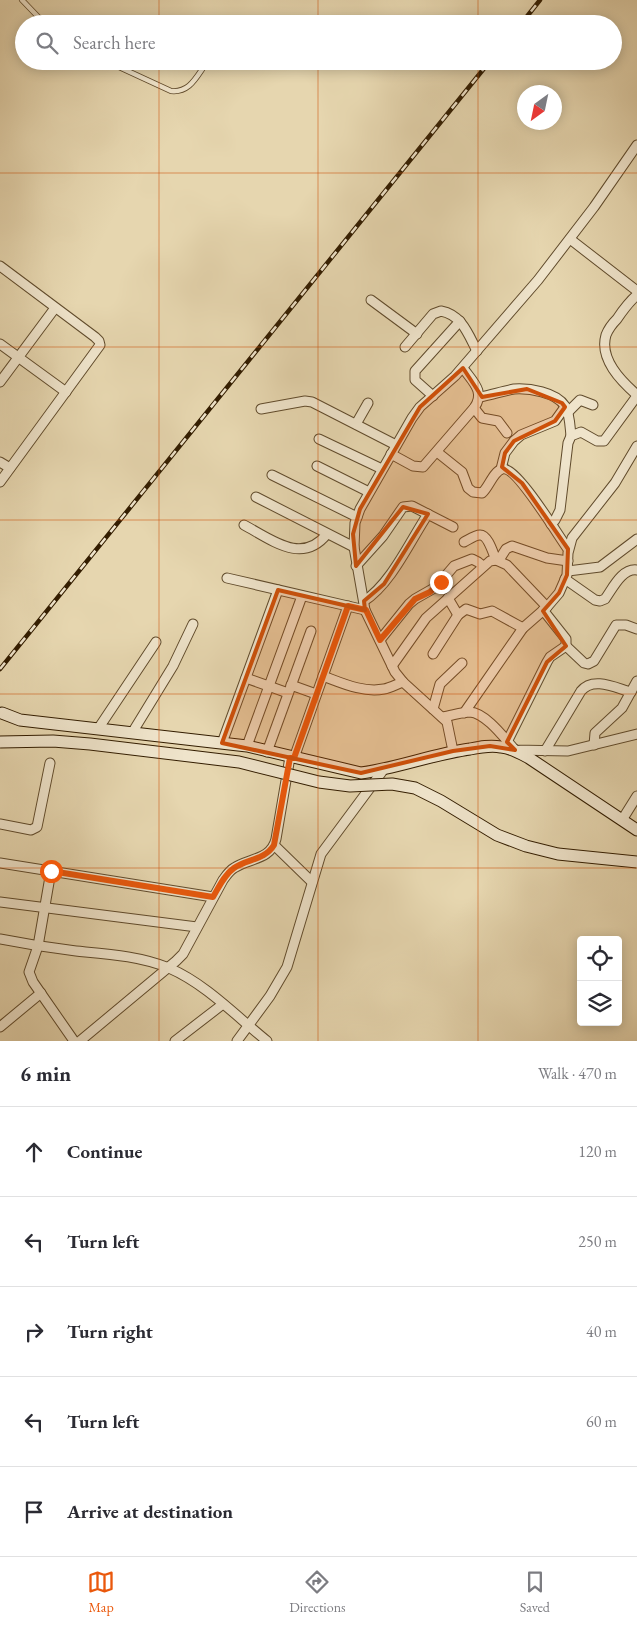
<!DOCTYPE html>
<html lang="en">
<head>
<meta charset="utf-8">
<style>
	:root { --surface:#fff; --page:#f2f2f3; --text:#2b2b33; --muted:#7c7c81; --line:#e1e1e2; --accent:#ea580c }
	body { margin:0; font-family:"EB Garamond",serif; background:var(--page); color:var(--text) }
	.controls { position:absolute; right:15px; bottom:15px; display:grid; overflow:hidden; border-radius:5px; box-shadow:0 2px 12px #0003 }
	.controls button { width:45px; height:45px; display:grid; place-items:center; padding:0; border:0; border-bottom:1px solid var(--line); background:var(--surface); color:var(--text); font:25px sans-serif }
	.compass { position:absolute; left:517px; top:85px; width:45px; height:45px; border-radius:50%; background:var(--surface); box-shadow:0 2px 12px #0003; rotate:213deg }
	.stop { position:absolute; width:15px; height:15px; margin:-11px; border:4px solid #ea580c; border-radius:50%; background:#fff }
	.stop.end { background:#ea580c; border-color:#fff; box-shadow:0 1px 5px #0008 }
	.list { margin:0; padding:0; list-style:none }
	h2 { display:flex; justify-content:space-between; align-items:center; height:65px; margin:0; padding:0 20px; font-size:21px }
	h2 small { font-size:16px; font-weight:400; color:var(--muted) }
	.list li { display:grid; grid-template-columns:32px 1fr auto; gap:15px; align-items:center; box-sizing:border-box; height:90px; padding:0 20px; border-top:1px solid var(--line) }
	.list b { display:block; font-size:19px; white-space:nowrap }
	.list em { font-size:16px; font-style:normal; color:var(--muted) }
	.icon { flex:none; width:28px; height:28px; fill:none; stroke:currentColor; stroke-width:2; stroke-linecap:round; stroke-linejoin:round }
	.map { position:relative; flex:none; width:637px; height:1041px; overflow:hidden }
	.search { position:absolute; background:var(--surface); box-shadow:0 2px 12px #0003; left:15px; right:15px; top:15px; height:55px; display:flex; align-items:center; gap:12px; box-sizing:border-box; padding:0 18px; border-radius:28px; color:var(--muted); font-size:19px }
	.sheet { height:515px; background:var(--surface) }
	nav { display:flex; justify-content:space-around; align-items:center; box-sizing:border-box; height:70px; border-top:1px solid var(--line); background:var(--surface); font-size:14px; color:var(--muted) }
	nav a { display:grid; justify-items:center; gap:2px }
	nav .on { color:var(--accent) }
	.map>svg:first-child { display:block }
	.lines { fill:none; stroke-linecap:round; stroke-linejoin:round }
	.lane-casing { stroke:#604b2c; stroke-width:6 }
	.street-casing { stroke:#604b2c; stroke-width:11 }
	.secondary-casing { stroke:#331d00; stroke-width:13 }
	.lane { stroke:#efe4cb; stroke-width:4.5 }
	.street { stroke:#efe4cb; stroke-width:9 }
	.secondary { stroke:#efe4cb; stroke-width:11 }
	.rail-casing { stroke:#331d00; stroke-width:4.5 }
	.rail { stroke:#efe4cb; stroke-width:2.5; stroke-dasharray:8; stroke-linecap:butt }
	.secondary-bridge-casing { stroke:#331d00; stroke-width:13; stroke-linecap:butt }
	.secondary-bridge { stroke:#efe4cb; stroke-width:11 }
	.route { stroke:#ea580c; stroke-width:6 }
	.marked { fill:#cd500a; fill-opacity:0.2; stroke:#cd500a; stroke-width:4; stroke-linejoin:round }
	.grid { fill:none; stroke:#cd500a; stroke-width:1; stroke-opacity:0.55 }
</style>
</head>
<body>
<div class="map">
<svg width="637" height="1041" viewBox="0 0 637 1041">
	<rect width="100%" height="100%" fill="#e6d6af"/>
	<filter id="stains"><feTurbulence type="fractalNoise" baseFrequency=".004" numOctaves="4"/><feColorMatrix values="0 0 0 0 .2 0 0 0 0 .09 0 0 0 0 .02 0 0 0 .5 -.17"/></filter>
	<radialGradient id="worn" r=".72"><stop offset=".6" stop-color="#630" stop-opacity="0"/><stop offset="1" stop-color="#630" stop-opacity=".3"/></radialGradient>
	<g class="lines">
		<!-- lane casing -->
		<g class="lane-casing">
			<g id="lane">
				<polyline points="22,0 45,24"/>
				<path d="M106,61L171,91C191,93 197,75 208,61"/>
			</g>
		</g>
		<!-- street casing -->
		<g class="street-casing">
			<g id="street">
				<polyline points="570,239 637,291"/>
				<polyline points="0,266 95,337 99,341 100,345 0,482"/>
				<path d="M637,295C629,302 623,310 617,319C613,323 608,330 606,335C599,359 621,381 637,395"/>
				<polyline points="371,300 417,334"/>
				<polyline points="0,344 66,392"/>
				<path d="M405,347L433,314L441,311C462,315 468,334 477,351"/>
				<polyline points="0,382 55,308"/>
				<polyline points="433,396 415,380 415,371 460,321"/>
				<path d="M480,397C491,395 503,391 514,389C529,388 556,392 565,406C570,414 570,427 571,436"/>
				<polyline points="474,408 482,418 498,421 507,433"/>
				<polyline points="261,409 305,401 312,402 396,445"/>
				<polyline points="567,413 580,400 593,405"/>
				<polyline points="356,424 368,403"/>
				<polyline points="319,439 382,469"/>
				<path d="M437,452L462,472L468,488L473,492L482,493C489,487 493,472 502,469C516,465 559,537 568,549"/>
				<path d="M391,454L413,466L423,467L474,408C486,392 472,381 463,368"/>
				<polyline points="0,462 10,468"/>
				<polyline points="317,466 369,492"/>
				<polyline points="501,469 505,453 514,441 521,435 555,421 565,407"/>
				<polyline points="272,475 357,517"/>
				<polyline points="256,497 354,547"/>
				<polyline points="551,524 555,520 560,510 568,443 571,436 581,432 597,441 604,441 637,396"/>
				<path d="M244,525C272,540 302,565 327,534"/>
				<path d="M464,542C468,540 475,535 480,535C488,535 493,553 496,560"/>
				<polyline points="499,560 506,549 512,546 547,558 568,561"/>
				<polyline points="356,566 383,536 403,507 412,506 453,527"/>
				<polyline points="568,571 600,567 637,539"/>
				<polyline points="227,578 365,610"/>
				<path d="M565,579L595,600L600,601L605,599C613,588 622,568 637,570"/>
				<polyline points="448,598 458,615"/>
				<path d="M364,601C391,584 410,541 428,514"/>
				<polyline points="380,640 409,604 415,599 436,587 454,566 472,559 478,562 483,566"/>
				<polyline points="566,646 584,663 588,664 594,661 616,625 626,625 637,629"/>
				<polyline points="433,654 458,615 466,609 480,614 492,611 523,628"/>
				<polyline points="392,666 426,618 490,561 496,560 507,565 547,607"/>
				<path d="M323,676C342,683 363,693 384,689C390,688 397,684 403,682"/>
				<polyline points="246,678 288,693"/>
				<polyline points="291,685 316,694"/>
				<polyline points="433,709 440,684 462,663"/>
				<polyline points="464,713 523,628 547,607 559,593 567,575 568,553 572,538 615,483 637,446"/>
				<path d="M442,717C451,716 461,712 470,712C486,713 505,739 515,750L568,751L637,734"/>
				<polyline points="98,729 156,642"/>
				<polyline points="132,733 173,666 193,624"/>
				<polyline points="507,742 547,662 550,657 566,646 566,639 543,610"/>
				<polyline points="222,743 278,590"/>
				<polyline points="594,745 595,733 622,708 637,681"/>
				<polyline points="247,746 302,596"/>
				<polyline points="453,751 447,722 403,682 395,672 365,610 354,547 355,523 360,509 412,418 420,407 455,376 538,280 594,207 637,145"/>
				<path d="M545,751L581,691C593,676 616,688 631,692"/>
				<polyline points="267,752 311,631"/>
				<polyline points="294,758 348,606"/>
				<polyline points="622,820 637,796"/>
				<polyline points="0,824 31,830 37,827 50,763"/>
				<polyline points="274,845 312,882"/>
				<polyline points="0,863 213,897"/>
				<polyline points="51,871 38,946 29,972 33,982 74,1041"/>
				<polyline points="0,902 197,927"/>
				<path d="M0,939C25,944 50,948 76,951C107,954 140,956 169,968C206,984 236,1016 267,1041"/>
				<polyline points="0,1027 41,993"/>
				<path d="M80,1041L176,961L183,954L223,880C226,876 229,871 234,868C249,858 271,860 276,839L290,757"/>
				<polyline points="175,1041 223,1004"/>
				<polyline points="237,1041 270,996 287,967 321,854 384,769"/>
			</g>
		</g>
		<!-- secondary casing -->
		<g class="secondary-casing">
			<path id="secondary" d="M2,713L20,720L247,746L361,773C398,768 433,754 470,749C480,747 490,745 501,747C512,748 520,753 529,758L637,830"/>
		</g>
		<!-- lane -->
		<use href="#lane" class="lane"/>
		<!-- street -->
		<use href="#street" class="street"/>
		<!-- secondary -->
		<use href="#secondary" class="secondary"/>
		<!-- rail casing -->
		<g class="rail-casing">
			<g id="rail">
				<polyline points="521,24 540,0"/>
				<polyline points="0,669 490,61"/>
			</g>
		</g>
		<!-- rail -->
		<use href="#rail" class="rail"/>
		<!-- secondary-bridge casing -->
		<g class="secondary-bridge-casing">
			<polyline id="secondary-bridge" points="0,742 53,741 90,744 239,762 319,782 350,786 392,784 415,788 441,801 497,835 526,846 558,854 637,862"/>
		</g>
		<!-- secondary-bridge -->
		<use href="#secondary-bridge" class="secondary-bridge"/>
	</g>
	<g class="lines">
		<!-- route -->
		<path class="route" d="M51,871L213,897C219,887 224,875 234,868C247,859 265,860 274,845L290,758H294L348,606L366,610L380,640L415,599L430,592L441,582"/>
	</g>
	<!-- marked area -->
	<path class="marked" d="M463,368L482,397L527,389L562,403L565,407L555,421L514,441L505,453L502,467L522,483L568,549L567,575L559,593L543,611L566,646L547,662L507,742L515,750L490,746L453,751L361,773L222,743L278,590L365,610L364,601L384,584L428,514L403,507L356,566L353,534L360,509L420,407Z"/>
	<!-- grid -->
	<path class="grid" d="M159,0V24M318,0V24M478,0V24M159,61V1041M318,61V1041M478,61V1041M0,173H637M0,347H637M0,520H637M0,694H637M0,868H637"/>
	<rect width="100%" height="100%" filter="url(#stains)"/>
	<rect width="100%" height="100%" fill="url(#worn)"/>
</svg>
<div class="controls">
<button><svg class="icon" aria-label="locate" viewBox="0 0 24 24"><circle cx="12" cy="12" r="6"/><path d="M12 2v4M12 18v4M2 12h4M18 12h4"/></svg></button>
<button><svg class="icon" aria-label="layers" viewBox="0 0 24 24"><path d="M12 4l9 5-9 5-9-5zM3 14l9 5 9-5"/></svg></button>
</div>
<svg class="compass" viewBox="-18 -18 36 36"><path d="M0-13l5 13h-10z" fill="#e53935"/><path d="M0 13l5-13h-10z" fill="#7c7c81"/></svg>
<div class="stop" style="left:51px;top:871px"></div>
<div class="stop end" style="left:441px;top:582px"></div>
<div class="search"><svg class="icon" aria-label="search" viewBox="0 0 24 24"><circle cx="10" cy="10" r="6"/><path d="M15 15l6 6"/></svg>Search here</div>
</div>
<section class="sheet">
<h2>6 min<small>Walk · 470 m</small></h2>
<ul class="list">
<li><svg class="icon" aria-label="ahead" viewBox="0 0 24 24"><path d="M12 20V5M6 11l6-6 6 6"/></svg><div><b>Continue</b></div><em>120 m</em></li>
<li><svg class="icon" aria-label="left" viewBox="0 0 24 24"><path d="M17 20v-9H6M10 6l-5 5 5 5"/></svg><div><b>Turn left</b></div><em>250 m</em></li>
<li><svg class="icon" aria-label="right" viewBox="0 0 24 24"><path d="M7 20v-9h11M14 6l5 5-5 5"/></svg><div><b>Turn right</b></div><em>40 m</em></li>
<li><svg class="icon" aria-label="left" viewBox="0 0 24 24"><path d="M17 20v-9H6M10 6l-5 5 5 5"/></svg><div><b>Turn left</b></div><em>60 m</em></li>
<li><svg class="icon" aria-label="arrive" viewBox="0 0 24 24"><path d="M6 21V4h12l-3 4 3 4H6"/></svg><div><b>Arrive at destination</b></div></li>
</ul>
</section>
<nav>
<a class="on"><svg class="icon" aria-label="map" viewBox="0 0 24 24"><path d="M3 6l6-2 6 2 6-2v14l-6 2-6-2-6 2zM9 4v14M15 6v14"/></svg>Map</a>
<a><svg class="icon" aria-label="directions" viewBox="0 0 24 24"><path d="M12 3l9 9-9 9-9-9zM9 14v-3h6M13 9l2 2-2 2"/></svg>Directions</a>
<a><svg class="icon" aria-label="saved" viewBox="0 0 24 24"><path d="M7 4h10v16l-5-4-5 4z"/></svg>Saved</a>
</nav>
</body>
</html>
